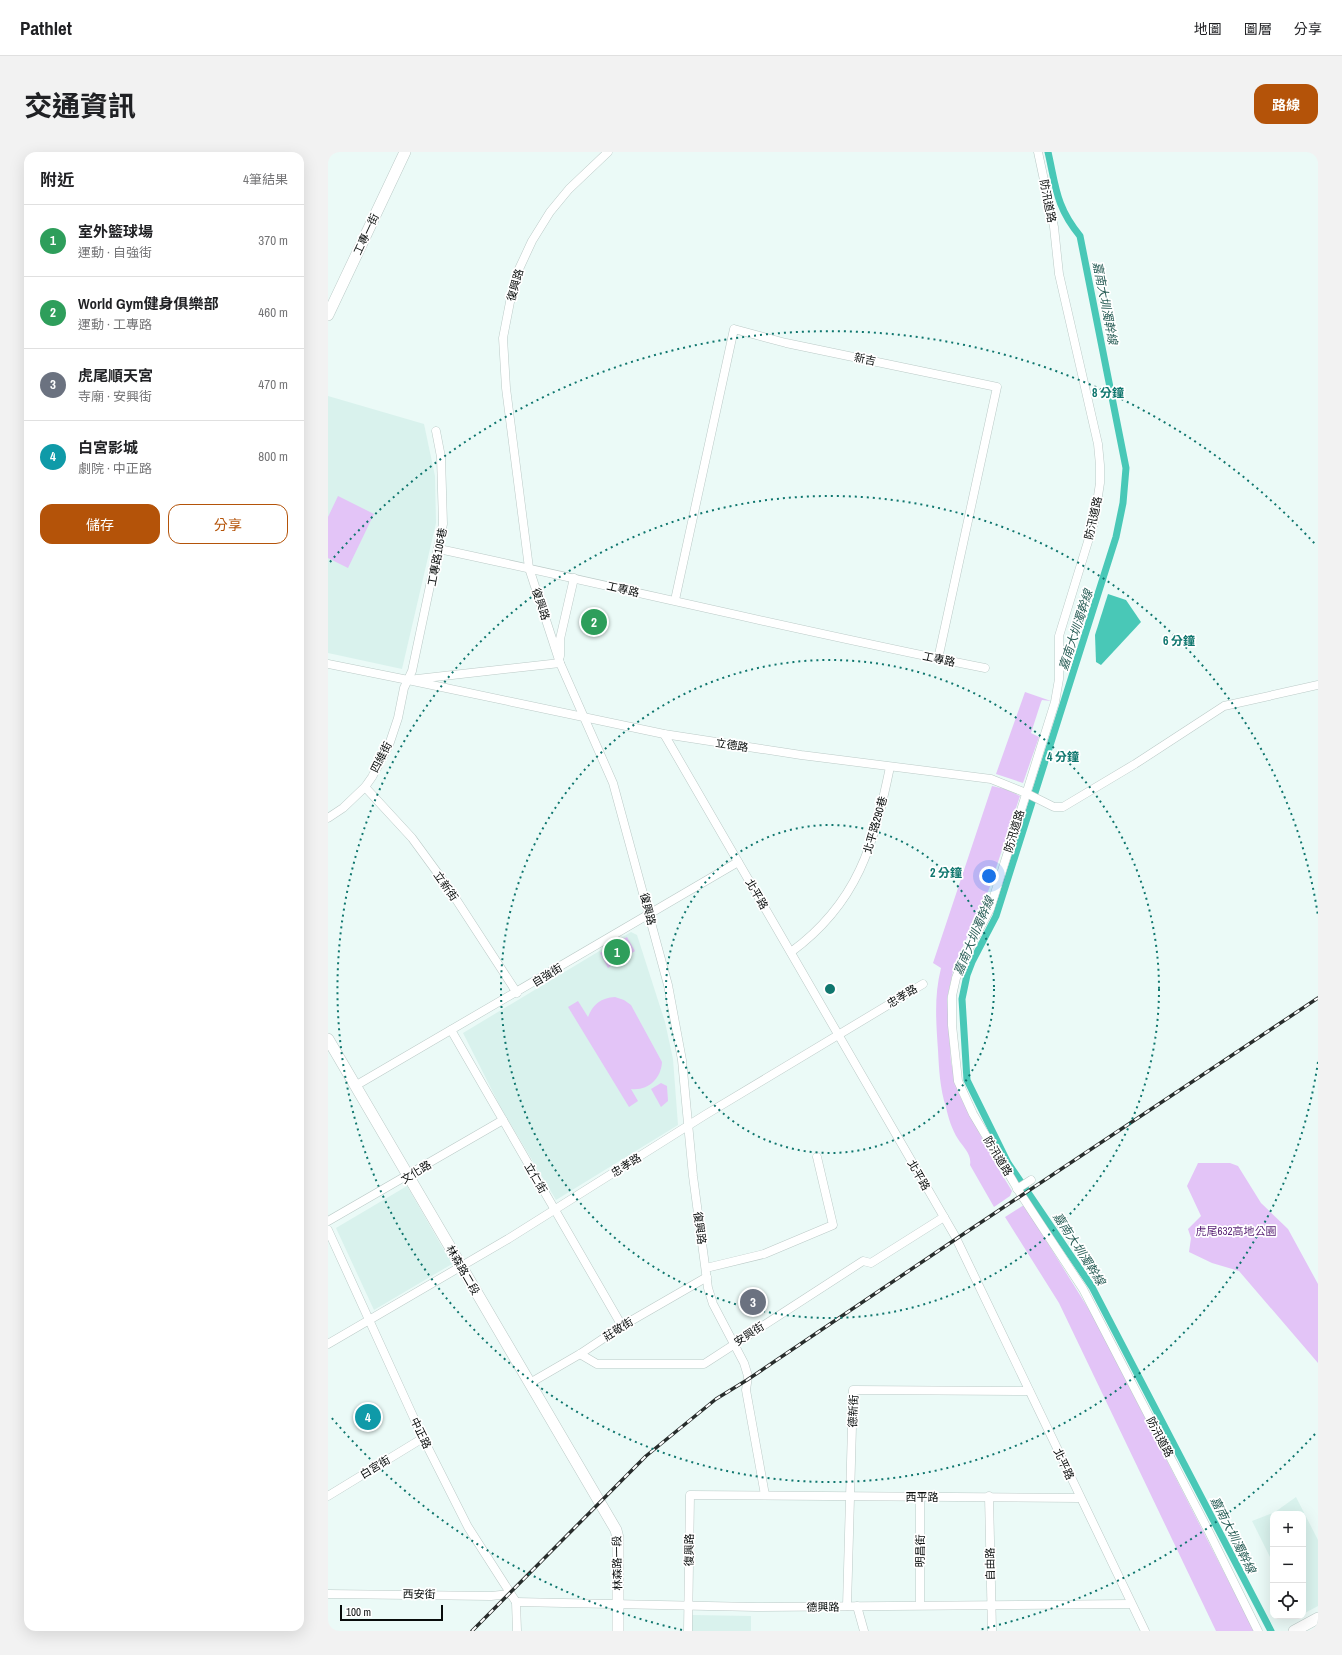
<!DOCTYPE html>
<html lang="zh-TW">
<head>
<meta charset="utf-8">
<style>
	:root { --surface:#fff; --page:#f2f2f2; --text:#202124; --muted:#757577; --line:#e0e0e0; --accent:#b45309 }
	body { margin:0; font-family:"Archivo Narrow","Noto Sans TC",sans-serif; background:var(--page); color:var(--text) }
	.controls { position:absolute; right:12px; bottom:12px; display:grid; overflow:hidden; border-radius:8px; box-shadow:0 4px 16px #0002 }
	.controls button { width:36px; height:36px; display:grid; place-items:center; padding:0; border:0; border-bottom:1px solid var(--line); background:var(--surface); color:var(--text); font:20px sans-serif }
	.scale { position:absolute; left:12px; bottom:10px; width:103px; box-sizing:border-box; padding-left:4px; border:2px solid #080c0b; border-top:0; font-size:11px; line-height:14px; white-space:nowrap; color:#080c0b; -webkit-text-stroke:3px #fff; paint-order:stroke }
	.you { position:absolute; left:661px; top:724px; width:14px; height:14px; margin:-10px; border:3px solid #fff; border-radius:50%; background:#1a73e8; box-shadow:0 0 0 6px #1a73e833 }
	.badge { display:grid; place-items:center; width:26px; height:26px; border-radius:50%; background:var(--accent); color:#fff; font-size:13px; font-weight:700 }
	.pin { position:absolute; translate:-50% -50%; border:2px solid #fff; box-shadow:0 1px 4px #0006 }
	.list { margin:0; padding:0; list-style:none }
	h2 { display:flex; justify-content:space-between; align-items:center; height:52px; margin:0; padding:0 16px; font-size:17px }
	h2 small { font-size:13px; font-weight:400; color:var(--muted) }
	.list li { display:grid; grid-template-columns:26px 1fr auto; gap:12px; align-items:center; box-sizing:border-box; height:72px; padding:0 16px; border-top:1px solid var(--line) }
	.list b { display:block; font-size:15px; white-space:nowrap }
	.list p { margin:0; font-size:13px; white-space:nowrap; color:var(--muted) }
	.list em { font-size:13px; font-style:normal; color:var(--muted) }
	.actions { display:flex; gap:8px; padding:12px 16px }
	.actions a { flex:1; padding:9px 0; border:1px solid var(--accent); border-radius:12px; text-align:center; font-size:14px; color:var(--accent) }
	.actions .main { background:var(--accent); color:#fff }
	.icon { flex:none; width:22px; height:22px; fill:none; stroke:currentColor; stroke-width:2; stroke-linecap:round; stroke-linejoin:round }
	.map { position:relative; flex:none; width:990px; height:1479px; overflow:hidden; border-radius:12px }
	header { display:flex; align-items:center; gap:24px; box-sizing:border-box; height:56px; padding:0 20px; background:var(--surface); border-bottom:1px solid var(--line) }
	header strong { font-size:19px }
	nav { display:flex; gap:22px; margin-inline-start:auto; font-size:14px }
	.intro { display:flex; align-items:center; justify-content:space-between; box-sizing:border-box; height:96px; padding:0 24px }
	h1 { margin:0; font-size:28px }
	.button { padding:10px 18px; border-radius:12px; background:var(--accent); color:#fff; font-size:14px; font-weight:700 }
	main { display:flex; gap:24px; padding:0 24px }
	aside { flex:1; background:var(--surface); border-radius:12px; box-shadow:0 4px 16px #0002 }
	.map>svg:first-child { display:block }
	.built { fill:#d9f2ed }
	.green { fill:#e3c4f7 }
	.water { fill:#49c8b7 }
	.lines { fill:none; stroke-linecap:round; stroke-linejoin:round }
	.canal { stroke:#49c8b7; stroke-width:7 }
	.street-casing { stroke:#bbcac7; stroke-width:9 }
	.secondary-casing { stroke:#bbcac7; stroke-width:12 }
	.street { stroke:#fff; stroke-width:8 }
	.secondary { stroke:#fff; stroke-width:11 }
	.rail-casing { stroke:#282d2c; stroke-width:3.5 }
	.rail { stroke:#fff; stroke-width:2; stroke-dasharray:6; stroke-linecap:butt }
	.ring { fill:none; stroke:#0f766e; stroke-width:2; stroke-dasharray:2 4 }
	.labels { text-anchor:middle; stroke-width:3.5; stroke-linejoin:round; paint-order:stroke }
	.street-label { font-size:11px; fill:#080c0b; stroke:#fff }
	.park-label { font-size:11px; fill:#571e73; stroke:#fff }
	.water-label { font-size:12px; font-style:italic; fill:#2c6059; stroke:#fff }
	.centre { fill:#0f766e; stroke:#fff; stroke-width:2 }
	.ring-label { font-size:12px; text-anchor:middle; font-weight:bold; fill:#0f766e; stroke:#fff; stroke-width:3.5; stroke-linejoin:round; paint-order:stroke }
</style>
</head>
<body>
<header>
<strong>Pathlet</strong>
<nav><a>地圖</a><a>圖層</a><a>分享</a></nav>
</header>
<div class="intro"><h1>交通資訊</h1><a class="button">路線</a></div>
<main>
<aside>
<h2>附近<small>4筆結果</small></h2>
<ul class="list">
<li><span class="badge" style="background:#2e9e5b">1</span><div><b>室外籃球場</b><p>運動 · 自強街</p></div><em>370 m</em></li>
<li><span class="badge" style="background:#2e9e5b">2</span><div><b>World Gym健身俱樂部</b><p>運動 · 工專路</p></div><em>460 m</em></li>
<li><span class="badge" style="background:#6b7280">3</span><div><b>虎尾順天宮</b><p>寺廟 · 安興街</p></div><em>470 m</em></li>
<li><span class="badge" style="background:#0f9aa8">4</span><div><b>白宮影城</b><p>劇院 · 中正路</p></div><em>800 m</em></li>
</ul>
<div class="actions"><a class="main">儲存</a><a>分享</a></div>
</aside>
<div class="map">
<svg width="990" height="1479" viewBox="0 0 990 1479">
	<rect width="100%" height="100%" fill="#ebfaf7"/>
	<!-- built -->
	<g class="built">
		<polygon points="0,244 96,272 107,324 108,371 74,517 0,501"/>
		<polygon points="303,780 309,783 337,870 345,907 350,973 228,1048 173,956 135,881"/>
		<polygon points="79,1034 124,1112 46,1158 8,1076"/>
		<polygon points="968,1345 990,1388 990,1454 975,1462 975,1362 945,1362 945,1411 924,1369 947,1360"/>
		<polygon points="364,1463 423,1464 423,1479 364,1479"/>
	</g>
	<!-- green -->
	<g class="green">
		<polygon points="10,344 46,362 20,416 0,406 0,365"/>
		<polygon points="697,540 723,549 714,548 713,550 703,581 711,585 695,631 668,622"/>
		<path d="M664,634L677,637L692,644L661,737L626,814L619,847L623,910L630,940L668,1013L684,1039L682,1044L666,1055L642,1013C644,1002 635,995 630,987C624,978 620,965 618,955C612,937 611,917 610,898C608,869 606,844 613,816L605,811Z"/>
		<polygon points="299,785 307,799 280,816 272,801"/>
		<path d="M287,845L296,848L303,853L334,910C333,927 320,939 303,937L310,949L301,955L240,855L250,849L260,865C265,852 273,846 287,845Z"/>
		<polygon points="333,931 339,934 340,949 333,955 323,937"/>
		<polygon points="870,1011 902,1011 910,1014 933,1051 960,1077 990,1132 990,1211 911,1119 884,1111 861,1100 863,1086 860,1077 873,1064 859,1034"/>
		<polygon points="696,1053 765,1164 926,1479 888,1479 731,1151 677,1065"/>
	</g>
	<!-- water -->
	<polygon class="water" points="780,442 798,448 813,470 773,513 768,510 767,483"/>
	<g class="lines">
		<!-- canal -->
		<path class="canal" d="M720,0C728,35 728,55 752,84L798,316L795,351L788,385L668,764L644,810L639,823L634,847L639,928L680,1011L764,1135L943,1479"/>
		<!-- street casing -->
		<g class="street-casing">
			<g id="street">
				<polyline points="280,0 241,37 222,60 204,89 191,117 182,150 175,186 178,236 201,416 232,511 285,631 340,833 354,908 365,1024 380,1136 385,1152 416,1211 420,1224 418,1238 437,1343"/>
				<polyline points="710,0 726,75 731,122 770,292 772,313 772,331 766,370 731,484 731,527 727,550 662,757 635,808 628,826 624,844 624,873 630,929 645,962 692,1041 755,1137 881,1380 930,1479"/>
				<path d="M111,397C294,436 475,480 657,516"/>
				<polyline points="347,448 406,177 458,191 669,235 610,507"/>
				<polyline points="232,504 232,487 246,426"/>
				<polyline points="0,512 80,528 232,511"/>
				<polyline points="80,528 336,582 473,603 663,627 698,641 726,655 735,655 740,652 807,612 896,554 990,533"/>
				<polyline points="336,582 627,1084 817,1479"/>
				<polyline points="37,635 84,686 122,738 189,841"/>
				<polyline points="0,666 15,656 37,635 44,625 61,593 70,566 76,536 84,519 115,372 113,305 108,279"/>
				<path d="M463,800C530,751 546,692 562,615"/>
				<polyline points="123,878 294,1174"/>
				<polyline points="27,934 410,710"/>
				<polyline points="689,1037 703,1028"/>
				<polyline points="0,1069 175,968"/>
				<polyline points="0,1078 95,1286 140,1375 188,1450 189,1479"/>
				<polyline points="378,1116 436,1102 505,1073 489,1005"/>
				<polyline points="0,1192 180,1087 377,963 595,832"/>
				<polyline points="252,1202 269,1212 376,1212 535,1109 543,1111 616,1065"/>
				<polyline points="202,1231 252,1202 294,1174 379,1125"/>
				<polyline points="0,1344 95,1286"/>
				<polyline points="661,1344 664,1479"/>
				<polyline points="0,1442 163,1444 182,1442"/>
				<polyline points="188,1450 428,1455 803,1452"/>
				<polyline points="592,1453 592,1345"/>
				<polyline points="519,1454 525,1238 701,1239"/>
				<polyline points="529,1454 536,1479"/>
				<polyline points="360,1479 362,1343 751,1346"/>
			</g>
		</g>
		<!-- secondary casing -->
		<g class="secondary-casing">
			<g id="secondary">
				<polyline points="0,163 77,0"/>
				<polyline points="0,887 288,1378 290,1386 290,1479"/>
				<polyline points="966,1479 990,1466"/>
			</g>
		</g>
		<!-- street -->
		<use href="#street" class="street"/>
		<!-- secondary -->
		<use href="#secondary" class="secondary"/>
		<!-- rail casing -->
		<g class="rail-casing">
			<polyline id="rail" points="144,1479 318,1304 388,1247 419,1228 628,1087 990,846"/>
		</g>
		<!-- rail -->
		<use href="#rail" class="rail"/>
	</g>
	<!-- distance rings -->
	<g class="ring">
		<circle cx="502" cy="837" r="164"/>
		<circle cx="502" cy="837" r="329"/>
		<path d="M990 910A493 493 0 1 1 990 764"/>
		<path d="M987 1282A658 658 0 0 1 650 1478M354 1478A658 658 0 0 1 2 1264M2 410A658 658 0 0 1 987 392"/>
	</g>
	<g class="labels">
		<!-- street labels -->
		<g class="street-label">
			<text transform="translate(720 49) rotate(79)" y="4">防汛道路</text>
			<text transform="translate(38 82) rotate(-65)" y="4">工專一街</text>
			<text transform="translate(187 133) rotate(-74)" y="4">復興路</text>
			<text transform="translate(537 207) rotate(11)" y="4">新吉</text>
			<text transform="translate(765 366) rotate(-77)" y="4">防汛道路</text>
			<text transform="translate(109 405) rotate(-79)" y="4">工專路105巷</text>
			<text transform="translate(295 437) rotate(13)" y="4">工專路</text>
			<text transform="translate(213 452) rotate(72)" y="4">復興路</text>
			<text transform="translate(611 507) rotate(12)" y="4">工專路</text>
			<text transform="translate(404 593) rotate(9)" y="4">立德路</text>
			<text transform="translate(53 605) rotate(-63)" y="4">四維街</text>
			<text transform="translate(547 673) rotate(-74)" y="4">北平路290巷</text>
			<text transform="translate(686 679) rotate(-73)" y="4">防汛道路</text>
			<text transform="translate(118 734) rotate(55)" y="4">立新街</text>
			<text transform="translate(429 742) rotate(60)" y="4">北平路</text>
			<text transform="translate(320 757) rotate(76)" y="4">復興路</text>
			<text transform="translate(219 823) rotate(-31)" y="4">自強街</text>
			<text transform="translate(574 844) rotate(-31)" y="4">忠孝路</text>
			<text transform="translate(670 1004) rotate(59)" y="4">防汛道路</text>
			<text transform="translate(298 1013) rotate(-32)" y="4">忠孝路</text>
			<text transform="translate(88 1020) rotate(-31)" y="4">文化路</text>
			<text transform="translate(591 1023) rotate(60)" y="4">北平路</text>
			<text transform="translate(208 1026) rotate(60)" y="4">立仁街</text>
			<text transform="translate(372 1076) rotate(82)" y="4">復興路</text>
			<text transform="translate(135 1118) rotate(60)" y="4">林森路二段</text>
			<text transform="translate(290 1177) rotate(-32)" y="4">莊敬街</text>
			<text transform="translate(421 1182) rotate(-33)" y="4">安興街</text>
			<text transform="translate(525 1259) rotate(-87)" y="4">德新街</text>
			<text transform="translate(93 1281) rotate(64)" y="4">中正路</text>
			<text transform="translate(832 1285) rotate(62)" y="4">防汛道路</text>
			<text transform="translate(736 1312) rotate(65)" y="4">北平路</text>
			<text transform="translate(47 1315) rotate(-31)" y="4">白宮街</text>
			<text x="594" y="1349">西平路</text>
			<text transform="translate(361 1398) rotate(-89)" y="4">復興路</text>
			<text transform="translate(592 1399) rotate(-89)" y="4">明昌街</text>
			<text transform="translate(289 1411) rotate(-91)" y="4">林森路一段</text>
			<text transform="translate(662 1412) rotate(-91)" y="4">自由路</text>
			<text transform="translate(91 1442) rotate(1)" y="4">西安街</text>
			<text transform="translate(495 1455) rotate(-1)" y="4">德興路</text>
		</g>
		<!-- park labels -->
		<g class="park-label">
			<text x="908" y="1083">虎尾632高地公園</text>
		</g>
		<!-- water labels -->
		<g class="water-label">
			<text transform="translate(777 151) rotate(79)" y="4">嘉南大圳濁幹線</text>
			<text transform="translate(748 478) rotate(-72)" y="4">嘉南大圳濁幹線</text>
			<text transform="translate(646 784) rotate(-67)" y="4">嘉南大圳濁幹線</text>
			<text transform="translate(751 1097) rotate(57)" y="4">嘉南大圳濁幹線</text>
			<text transform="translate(905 1383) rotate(63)" y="4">嘉南大圳濁幹線</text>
		</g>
	</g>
	<circle cx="502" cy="837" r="6" class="centre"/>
	<g class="ring-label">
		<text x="780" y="245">8 分鐘</text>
		<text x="851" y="493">6 分鐘</text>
		<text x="735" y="609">4 分鐘</text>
		<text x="618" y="725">2 分鐘</text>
	</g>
</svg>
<div class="controls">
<button>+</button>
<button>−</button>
<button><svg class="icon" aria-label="locate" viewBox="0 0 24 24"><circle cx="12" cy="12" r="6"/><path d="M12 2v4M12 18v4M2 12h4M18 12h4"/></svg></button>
</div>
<div class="scale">100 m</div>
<div class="you"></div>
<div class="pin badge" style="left:289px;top:800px;background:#2e9e5b">1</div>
<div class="pin badge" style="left:266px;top:470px;background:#2e9e5b">2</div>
<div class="pin badge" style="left:425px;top:1150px;background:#6b7280">3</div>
<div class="pin badge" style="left:40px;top:1265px;background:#0f9aa8">4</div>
</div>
</main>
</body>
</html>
